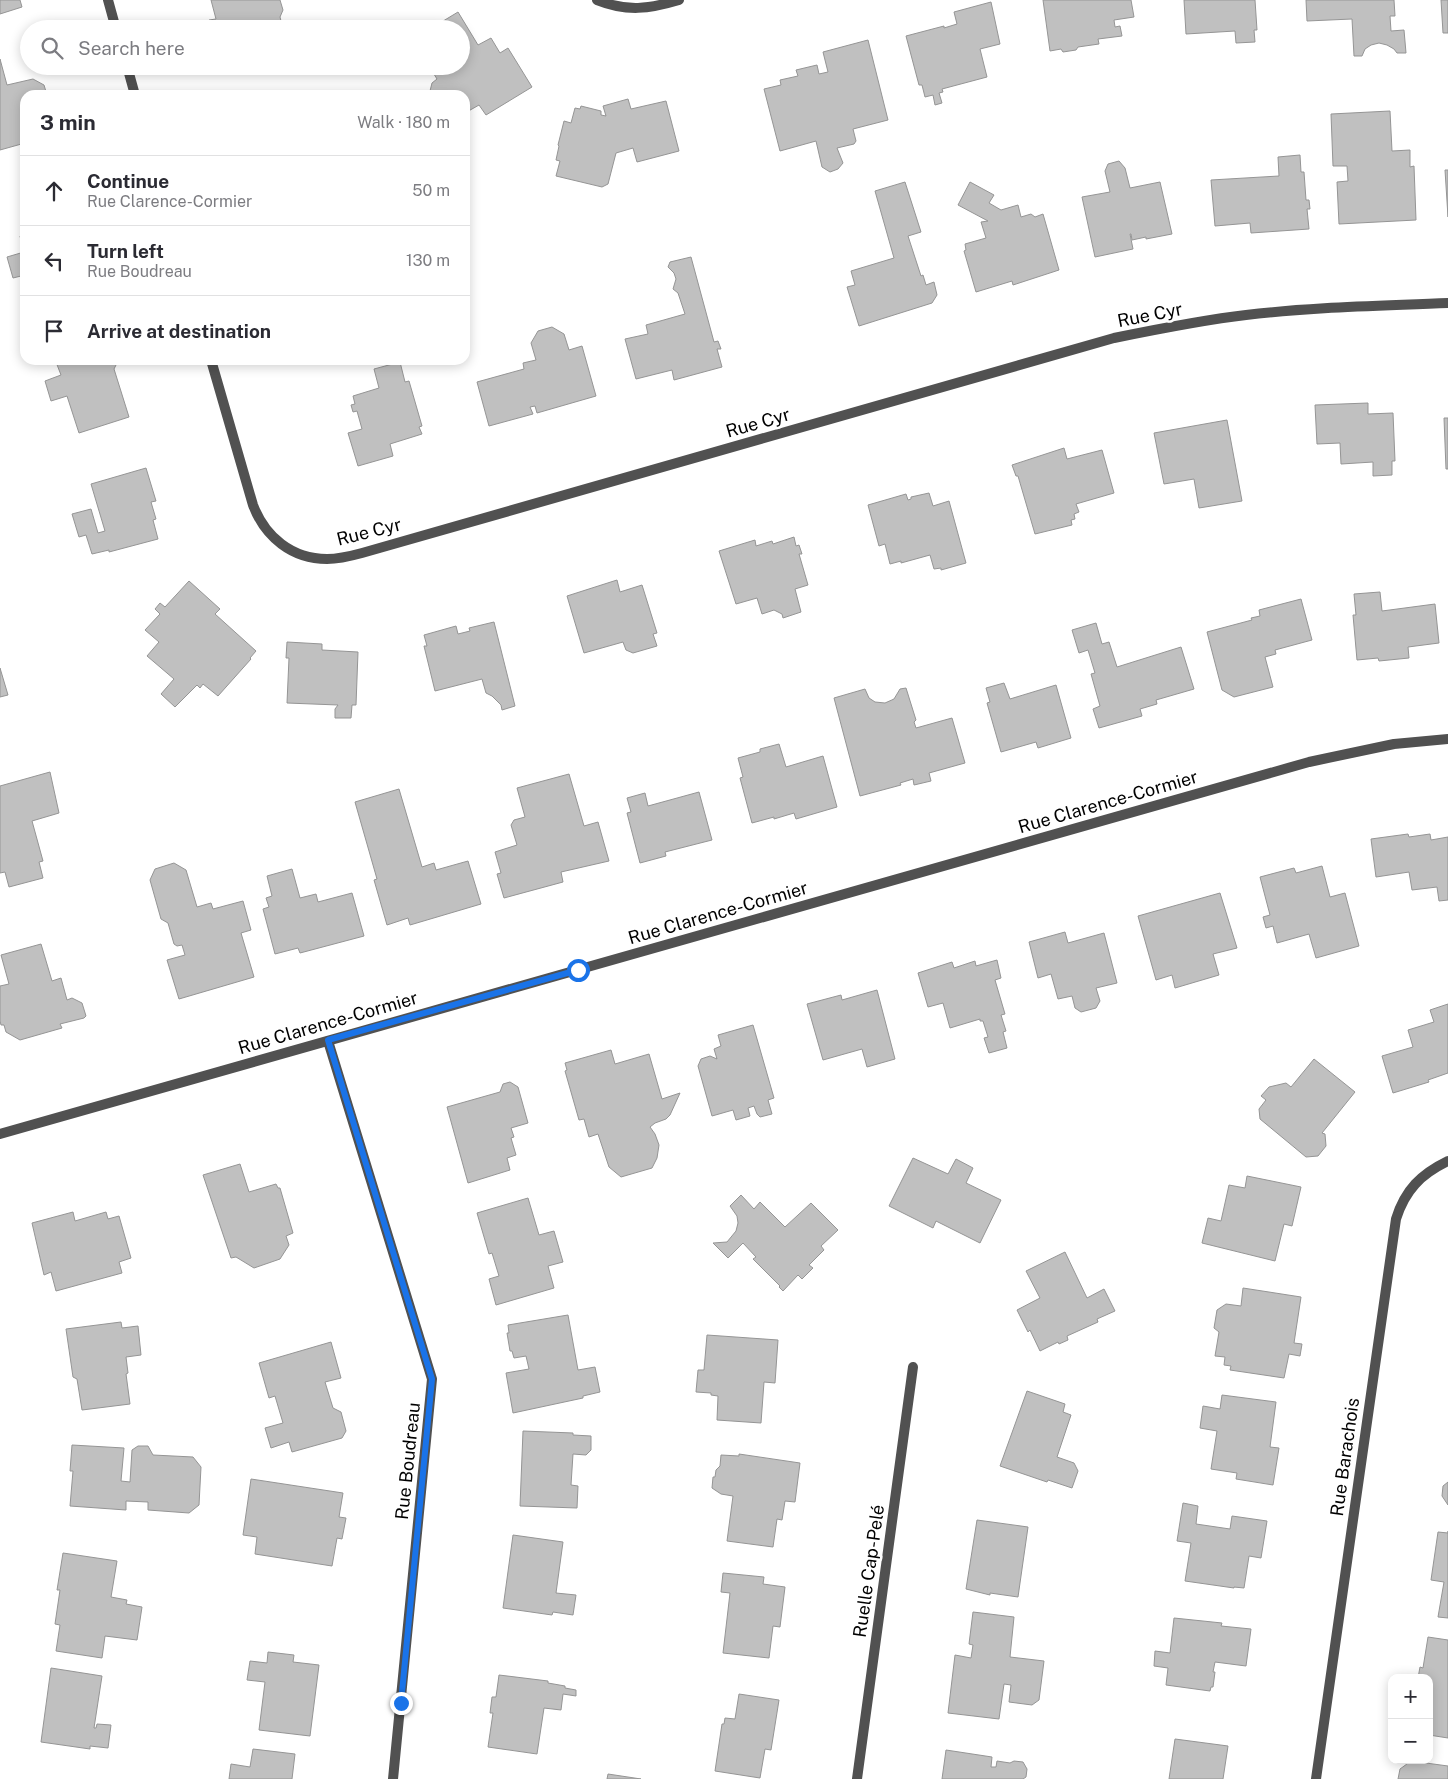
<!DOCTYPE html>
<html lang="en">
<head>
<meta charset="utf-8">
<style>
	:root { --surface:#fff; --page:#f7f7f7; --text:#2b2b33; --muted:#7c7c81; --line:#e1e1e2 }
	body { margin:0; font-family:"Public Sans",sans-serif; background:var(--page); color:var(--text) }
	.controls { position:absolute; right:15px; bottom:15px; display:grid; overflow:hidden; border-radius:10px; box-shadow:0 2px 12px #0003 }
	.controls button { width:45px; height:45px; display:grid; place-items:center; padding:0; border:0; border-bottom:1px solid var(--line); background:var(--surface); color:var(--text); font:25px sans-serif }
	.stop { position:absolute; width:15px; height:15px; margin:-11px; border:4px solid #1a73e8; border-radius:50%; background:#fff }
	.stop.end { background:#1a73e8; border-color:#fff; box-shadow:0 1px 5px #0008 }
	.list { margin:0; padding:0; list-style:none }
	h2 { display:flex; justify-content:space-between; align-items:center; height:65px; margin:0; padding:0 20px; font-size:21px }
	h2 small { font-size:16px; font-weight:400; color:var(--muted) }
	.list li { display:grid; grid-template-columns:32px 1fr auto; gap:15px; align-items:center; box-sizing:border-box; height:70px; padding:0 20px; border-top:1px solid var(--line) }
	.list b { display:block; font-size:19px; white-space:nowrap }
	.list p { margin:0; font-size:16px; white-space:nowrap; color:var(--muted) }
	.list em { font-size:16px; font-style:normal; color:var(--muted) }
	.icon { flex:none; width:28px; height:28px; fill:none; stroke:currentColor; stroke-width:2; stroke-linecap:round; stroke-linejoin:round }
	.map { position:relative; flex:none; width:1448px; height:1779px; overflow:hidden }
	.search { position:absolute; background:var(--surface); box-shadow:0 2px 12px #0003; left:20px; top:20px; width:450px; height:55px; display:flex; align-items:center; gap:12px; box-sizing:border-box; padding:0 18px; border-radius:28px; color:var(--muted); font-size:19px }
	.panel { position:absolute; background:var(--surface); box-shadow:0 2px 12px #0003; left:20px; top:90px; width:450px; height:275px; border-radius:15px }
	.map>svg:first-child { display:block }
	.building { fill:#c0c0c0; stroke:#959595 }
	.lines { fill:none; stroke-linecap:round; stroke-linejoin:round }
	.minor { stroke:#515151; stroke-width:10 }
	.route { stroke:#1a73e8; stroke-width:6 }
	.labels { text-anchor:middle; stroke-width:5; stroke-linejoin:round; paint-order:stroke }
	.street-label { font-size:18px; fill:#000; stroke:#fff }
</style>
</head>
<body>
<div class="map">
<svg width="1448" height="1779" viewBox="0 0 1448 1779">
	<rect width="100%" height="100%" fill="#fff"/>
	<!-- building -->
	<g class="building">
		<polygon points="0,0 20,0 22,7 0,14"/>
		<polygon points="211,0 280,0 283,10 280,17 283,29 209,29 207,23 210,22 209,20 216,19"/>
		<polygon points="1043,0 1131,0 1134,17 1114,20 1115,27 1120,26 1122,36 1098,39 1099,44 1078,47 1076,50 1063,52 1061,49 1050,51"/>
		<polygon points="1184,0 1255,0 1257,30 1254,30 1255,42 1236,43 1235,31 1186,34"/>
		<polygon points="1306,0 1394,0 1395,16 1390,16 1391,31 1404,30 1406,53 1397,53 1394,49 1387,45 1379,43 1371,45 1365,49 1362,56 1354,56 1352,19 1307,21"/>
		<polygon points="1441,0 1448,0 1448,33 1443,33"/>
		<polygon points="991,2 1000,44 980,49 987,77 942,89 943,92 939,93 942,103 935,105 933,95 925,97 922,85 919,85 906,36 944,26 944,28 957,24 954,12"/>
		<polygon points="458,12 478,45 491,38 500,53 508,48 532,87 486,115 479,105 465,113 465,95 432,95 430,91 432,83 437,79 429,66 461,66 461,29 430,29"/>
		<polygon points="868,40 888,120 853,129 856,141 854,144 837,148 843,163 838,169 830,172 822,167 816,141 780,151 764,89 781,85 780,80 798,76 796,70 817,65 819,74 828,72 823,52"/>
		<polygon points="0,59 7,85 33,79 44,85 47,95 25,95 25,143 0,150"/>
		<polygon points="224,66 247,66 226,72"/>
		<polygon points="628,99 631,109 666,101 679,151 637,162 633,148 616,153 608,184 602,187 556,176 560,161 556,160 559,146 558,145 564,121 571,123 575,108 580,109 581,106 601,111 601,115 606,116 603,106"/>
		<polygon points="1390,111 1392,151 1410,150 1410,167 1414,166 1416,220 1339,224 1337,182 1348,181 1347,166 1333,166 1331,114"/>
		<polygon points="1300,155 1301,172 1304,172 1306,200 1309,200 1310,209 1307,209 1309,229 1251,233 1250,223 1215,226 1211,180 1279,176 1278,157"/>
		<polygon points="1119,161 1125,168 1130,188 1160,182 1172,234 1146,239 1146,237 1132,240 1131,234 1130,234 1133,249 1095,257 1082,197 1110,192 1105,171 1108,164"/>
		<polygon points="1445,170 1448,170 1448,217"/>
		<polygon points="905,182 921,232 908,236 921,276 923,275 926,285 934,282 937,295 932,303 859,326 847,287 855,285 851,271 894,258 875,191"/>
		<polygon points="970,182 994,195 989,203 1001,210 1018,205 1021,217 1031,214 1035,217 1043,214 1059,270 1013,285 1012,281 976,292 964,251 966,250 965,244 986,238 981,222 988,221 958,205"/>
		<polygon points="25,234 25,275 13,278 7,257 24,252 20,236"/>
		<polygon points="691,257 714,342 718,341 721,349 717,349 722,367 674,380 672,370 636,379 625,339 648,334 646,325 685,314 678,293 673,289 676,279 674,273 668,267 670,262"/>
		<polygon points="552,327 564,334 569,350 582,346 596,396 537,413 535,406 530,407 533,414 489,426 477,382 524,369 523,363 536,360 531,343 538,331"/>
		<polygon points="63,360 116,360 117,363 114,369 129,417 79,433 67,396 51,401 45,381 61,375 56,362"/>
		<polygon points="400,362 405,382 409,381 422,426 419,427 422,434 390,444 393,456 358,466 348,433 362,429 357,411 353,412 351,405 355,404 353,396 379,388 374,369"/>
		<polygon points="1368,403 1368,414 1393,413 1395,461 1392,461 1392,475 1373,476 1373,462 1341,464 1340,443 1317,444 1315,405"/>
		<polygon points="1444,418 1448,418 1448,469 1446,469"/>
		<polygon points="1227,420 1242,501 1199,508 1194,479 1164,484 1154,433"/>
		<polygon points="1064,448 1067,459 1102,450 1114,493 1076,504 1079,512 1074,514 1075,519 1071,520 1072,525 1035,534 1018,476 1016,476 1012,465"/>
		<polygon points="146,468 156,501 151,502 156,519 153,520 158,539 109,552 109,550 92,554 86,535 79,537 72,514 91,509 98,533 105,531 91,484"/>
		<polygon points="929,493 933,506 949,501 966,563 941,570 941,568 934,569 930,555 901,563 901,561 890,564 885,544 879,546 868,505 906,494 908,500 911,499 911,497"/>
		<polygon points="794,537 796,546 799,545 802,554 799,554 808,585 795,589 801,612 783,618 782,614 774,610 762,614 757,598 736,604 719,551 755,540 756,546 772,541 773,544"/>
		<polygon points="617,580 620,592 642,585 657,633 653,634 657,646 633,653 626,650 623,642 584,653 567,596"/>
		<polygon points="189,581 220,609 215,614 256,651 250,658 251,659 218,696 203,684 200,688 197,685 175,707 161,694 174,679 147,656 159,642 145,630 160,614 155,609 160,603 165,607"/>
		<polygon points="1380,592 1382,611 1435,604 1439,643 1408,647 1409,658 1379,661 1378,658 1357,660 1353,615 1356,615 1354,594"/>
		<polygon points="1301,599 1312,640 1275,650 1276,654 1265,657 1273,687 1234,697 1222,690 1207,632 1252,620 1251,618 1260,616 1259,610"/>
		<polygon points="494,622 515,706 502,710 501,705 492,696 486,693 482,679 435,691 424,646 427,646 424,635 456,626 458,634 470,631 469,628"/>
		<polygon points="1096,623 1102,644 1109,642 1117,667 1181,647 1194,689 1156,700 1157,704 1140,709 1142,716 1099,728 1093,709 1100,706 1091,674 1095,673 1088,650 1079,653 1072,630"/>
		<polygon points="287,642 322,644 322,650 358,652 356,705 352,705 351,718 335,718 335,709 338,705 287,703 289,658 286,658"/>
		<polygon points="0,668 8,695 0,697"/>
		<polygon points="1004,683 1010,699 1056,685 1071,738 1038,748 1036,742 1001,752 987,703 990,702 986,688"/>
		<polygon points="906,688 916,720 914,722 916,728 952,718 965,763 929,773 931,781 914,785 913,779 900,783 901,785 860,796 834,698 865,689 869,698 875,702 885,703 894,699 900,689"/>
		<polygon points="779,744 786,767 823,756 837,807 796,819 794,813 774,819 774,817 752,823 740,778 743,777 738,758 760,752 760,749"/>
		<polygon points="50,772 59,813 32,821 43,861 39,862 43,878 9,887 5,872 0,873 0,786"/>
		<polygon points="569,774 584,826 598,822 609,861 561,872 563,882 504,898 497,874 501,873 495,852 517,845 511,825 514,820 525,817 517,788"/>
		<polygon points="399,789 422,867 434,863 436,870 468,861 481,904 410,925 408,918 387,925 374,880 377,879 355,802"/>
		<polygon points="699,792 712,840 665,852 666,856 640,863 627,813 631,812 627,798 645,793 648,806"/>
		<polygon points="1408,834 1409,837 1430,834 1431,840 1448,837 1448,900 1439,901 1437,887 1412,890 1409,872 1376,877 1371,839"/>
		<polygon points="174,863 186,870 197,907 211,903 213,909 243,901 251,930 241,933 254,977 179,999 167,960 185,955 182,945 177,946 174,944 168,923 161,919 150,880 155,869"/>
		<polygon points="1322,866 1330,897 1345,893 1359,946 1316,958 1309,934 1277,943 1273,926 1266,928 1263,917 1270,915 1260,877 1294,868 1296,873"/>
		<polygon points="292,869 300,898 316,894 318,902 352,893 364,936 300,953 298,948 275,954 263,909 269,907 266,898 272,896 267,876"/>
		<polygon points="1220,893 1237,948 1213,954 1219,975 1175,988 1172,975 1156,980 1138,916"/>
		<polygon points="1065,932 1068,943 1104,933 1117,983 1096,988 1100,1001 1096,1008 1081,1012 1075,1008 1072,996 1058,999 1051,974 1038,978 1029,942"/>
		<polygon points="41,944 52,981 61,978 67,1000 72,998 82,1003 86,1016 84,1018 60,1024 62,1028 20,1040 6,1032 4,1025 1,1025 0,1021 0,986 9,984 1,955"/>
		<polygon points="997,960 1001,978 995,980 1005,1014 1001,1015 1006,1031 1003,1032 1007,1048 989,1053 984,1038 988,1037 983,1021 980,1021 980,1019 950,1028 943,1003 928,1007 918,973 952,962 954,968 975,961 976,966"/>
		<polygon points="877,990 895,1059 867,1067 862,1049 823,1060 807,1004 841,995 842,1000"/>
		<polygon points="1448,1004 1448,1073 1428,1080 1429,1082 1393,1093 1382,1056 1413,1047 1408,1030 1434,1022 1430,1010"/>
		<polygon points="753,1025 774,1098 768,1100 772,1114 760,1117 757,1114 754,1106 748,1108 750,1116 736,1120 733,1110 712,1116 698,1066 701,1059 710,1056 717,1059 714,1049 721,1046 718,1035"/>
		<polygon points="611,1050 615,1064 649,1054 662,1099 680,1093 670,1115 666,1119 655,1123 650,1127 655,1134 659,1145 657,1158 652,1168 621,1177 609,1167 598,1134 589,1137 584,1119 579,1120 565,1071 567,1070 565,1063"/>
		<polygon points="1314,1059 1355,1092 1322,1133 1325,1134 1326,1146 1318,1156 1306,1157 1260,1119 1259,1109 1266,1100 1261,1096 1269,1087 1286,1083 1291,1087"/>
		<polygon points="510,1082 518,1087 528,1123 511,1128 514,1137 511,1138 516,1155 507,1158 510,1170 468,1183 447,1107 500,1092 503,1084"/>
		<polygon points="913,1158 948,1174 956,1159 973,1168 966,1183 1001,1200 980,1243 936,1221 933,1228 889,1206"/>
		<polygon points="240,1164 249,1192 276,1184 278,1188 280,1188 293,1233 286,1236 289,1245 280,1259 254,1268 236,1257 231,1258 203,1175"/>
		<polygon points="1247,1176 1301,1187 1292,1226 1284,1224 1275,1261 1202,1243 1208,1218 1221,1221 1229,1185 1245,1188"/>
		<polygon points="741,1195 754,1209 760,1202 785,1227 811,1203 838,1230 821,1246 824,1250 809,1265 813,1268 802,1279 798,1275 783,1291 779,1287 780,1286 753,1259 756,1257 743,1243 728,1258 713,1243 727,1242 736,1231 738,1223 737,1216 730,1206"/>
		<polygon points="528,1198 539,1235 554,1231 563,1262 548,1266 554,1288 496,1305 489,1279 499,1276 492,1253 489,1254 477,1213"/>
		<polygon points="73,1212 75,1221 106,1212 108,1219 119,1216 131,1258 119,1262 122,1273 56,1291 51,1272 44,1275 32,1223"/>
		<polygon points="1065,1252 1087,1298 1104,1289 1115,1311 1097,1319 1098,1322 1067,1336 1068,1340 1059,1344 1058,1342 1040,1351 1030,1330 1028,1332 1017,1310 1040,1298 1026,1271"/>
		<polygon points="1243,1288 1301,1297 1294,1343 1302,1344 1300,1356 1289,1354 1284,1378 1230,1370 1231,1366 1224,1365 1225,1357 1215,1356 1219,1332 1214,1328 1217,1310 1226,1304 1241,1306"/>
		<polygon points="568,1315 578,1370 595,1367 600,1392 583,1396 583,1398 513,1413 506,1373 529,1369 526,1356 514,1358 512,1351 510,1351 507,1333 509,1333 508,1325"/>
		<polygon points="121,1322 122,1328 138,1326 141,1355 126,1357 128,1373 126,1374 130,1404 82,1410 77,1379 73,1377 66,1329"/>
		<polygon points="707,1335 778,1340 775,1383 764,1382 761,1423 717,1420 718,1396 711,1395 711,1393 696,1392 698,1370 704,1370"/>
		<polygon points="331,1342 341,1378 325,1382 333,1408 341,1412 346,1431 342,1438 292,1452 289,1442 271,1448 265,1428 283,1423 275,1396 269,1398 259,1363"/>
		<polygon points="1027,1391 1065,1404 1063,1412 1071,1415 1057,1457 1074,1463 1078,1471 1072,1488 1048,1480 1047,1482 1000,1466"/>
		<polygon points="1222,1395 1276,1402 1270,1447 1279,1448 1273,1485 1236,1479 1237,1473 1211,1469 1217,1431 1200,1428 1203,1406 1220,1409"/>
		<polygon points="523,1431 573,1433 573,1435 591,1436 591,1450 586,1455 573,1454 571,1485 578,1486 577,1508 520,1506"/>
		<polygon points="72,1445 124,1448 121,1481 130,1482 132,1450 138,1446 148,1446 153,1455 193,1457 201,1467 199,1505 189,1513 148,1510 148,1502 126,1501 126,1510 70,1506 73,1471 70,1471"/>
		<polygon points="739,1454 800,1463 795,1502 785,1501 782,1520 777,1519 773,1547 727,1541 733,1496 721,1494 712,1488 713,1477 715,1477 716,1470 720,1466 721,1455 739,1456"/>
		<polygon points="251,1479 343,1493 339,1517 346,1518 342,1539 337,1538 332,1566 255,1554 257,1537 243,1535"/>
		<polygon points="1448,1482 1448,1505 1442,1496 1443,1486"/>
		<polygon points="1183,1503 1198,1506 1196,1524 1230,1529 1232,1516 1267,1521 1261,1558 1249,1556 1244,1588 1234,1587 1234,1588 1185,1581 1191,1543 1177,1541"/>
		<polygon points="977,1520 1028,1527 1018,1597 990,1593 990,1595 966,1589"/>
		<polygon points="1448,1531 1448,1618 1438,1617 1444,1582 1431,1580 1438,1532 1448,1533"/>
		<polygon points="513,1535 563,1542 556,1593 576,1595 573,1615 553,1612 552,1615 503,1608"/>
		<polygon points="63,1553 117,1561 111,1597 127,1600 126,1604 142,1607 137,1640 105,1636 102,1658 56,1651 60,1625 55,1624 60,1590 57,1590"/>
		<polygon points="723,1573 764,1577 763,1584 785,1587 780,1627 773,1626 769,1658 723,1653 730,1593 721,1592"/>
		<polygon points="973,1612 1014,1617 1010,1657 1044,1661 1039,1700 1032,1705 1009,1702 1011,1685 1004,1684 999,1719 948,1713 955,1655 971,1658 973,1645 969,1644"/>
		<polygon points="1174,1618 1222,1623 1221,1626 1251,1629 1246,1666 1215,1662 1213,1672 1215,1672 1213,1687 1211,1687 1210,1691 1166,1685 1168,1668 1154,1666 1155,1651 1170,1653"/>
		<polygon points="1428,1637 1448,1640 1448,1738 1429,1735 1429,1678 1418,1678 1420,1667 1423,1668"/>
		<polygon points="268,1652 294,1655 293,1662 319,1665 310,1736 259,1730 265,1682 247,1680 250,1661 267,1663"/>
		<polygon points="51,1668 102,1676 94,1728 96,1728 97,1724 111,1725 108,1748 90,1746 90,1749 41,1742"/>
		<polygon points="499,1675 548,1681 548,1683 565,1686 565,1688 576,1690 576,1696 563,1694 561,1710 544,1708 537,1754 488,1747 493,1713 490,1713 492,1697 496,1697"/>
		<polygon points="739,1694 779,1700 771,1750 765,1749 760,1778 715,1771 722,1724 724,1724 725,1718 735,1719"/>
		<polygon points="1175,1739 1228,1746 1223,1779 1169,1779"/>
		<polygon points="253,1749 295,1754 292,1779 229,1779 231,1764 250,1767"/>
		<polygon points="946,1750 992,1757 991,1767 996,1767 997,1761 1010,1763 1014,1761 1023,1762 1027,1769 1026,1777 1023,1779 942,1779"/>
		<polygon points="1411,1761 1448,1766 1448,1779 1398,1779 1400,1769"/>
		<polygon points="608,1774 641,1779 607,1779"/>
	</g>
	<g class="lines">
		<!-- minor -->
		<g class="minor">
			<polyline points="108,0 116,29"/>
			<path d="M597,0C627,12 649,9 679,0"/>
			<polyline points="127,66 135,95"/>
			<path d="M211,360L253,505C265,537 292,559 327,559C339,559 351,556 362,553L1114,338C1158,329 1202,320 1246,315C1313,307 1381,306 1448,303"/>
			<polyline points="328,1041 432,1379 393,1779"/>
			<polyline points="0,1134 1309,762 1394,744 1448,739"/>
			<polyline points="857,1779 913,1367"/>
			<path d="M1316,1779L1396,1219C1405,1190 1421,1174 1448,1161"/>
		</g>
	</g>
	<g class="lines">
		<!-- route -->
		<polyline class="route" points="401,1703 432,1379 328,1040 578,970"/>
	</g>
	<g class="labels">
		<!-- street labels -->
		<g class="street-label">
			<text transform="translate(1150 315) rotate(-11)" y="6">Rue Cyr</text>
			<text transform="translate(758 423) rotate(-16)" y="6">Rue Cyr</text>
			<text transform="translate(369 532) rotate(-14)" y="6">Rue Cyr</text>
			<text transform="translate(1108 802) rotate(-16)" y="6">Rue Clarence-Cormier</text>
			<text transform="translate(718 913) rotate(-16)" y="6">Rue Clarence-Cormier</text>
			<text transform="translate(328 1023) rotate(-16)" y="6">Rue Clarence-Cormier</text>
			<text transform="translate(1345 1457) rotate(-82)" y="6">Rue Barachois</text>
			<text transform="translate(408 1461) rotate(-84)" y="6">Rue Boudreau</text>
			<text transform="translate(869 1571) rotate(-82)" y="6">Ruelle Cap-Pelé</text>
		</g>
	</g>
</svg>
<div class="controls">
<button>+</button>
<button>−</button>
</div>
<div class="stop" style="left:578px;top:970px"></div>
<div class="stop end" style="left:401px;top:1703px"></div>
<div class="search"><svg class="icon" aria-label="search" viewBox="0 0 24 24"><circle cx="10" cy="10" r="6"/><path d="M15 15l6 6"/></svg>Search here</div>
<section class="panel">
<h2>3 min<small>Walk · 180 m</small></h2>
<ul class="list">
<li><svg class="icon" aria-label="ahead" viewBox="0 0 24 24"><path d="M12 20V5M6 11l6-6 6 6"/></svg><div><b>Continue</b><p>Rue Clarence-Cormier</p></div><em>50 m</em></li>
<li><svg class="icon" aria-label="left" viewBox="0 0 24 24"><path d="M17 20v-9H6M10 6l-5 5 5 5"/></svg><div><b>Turn left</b><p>Rue Boudreau</p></div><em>130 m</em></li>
<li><svg class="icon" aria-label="arrive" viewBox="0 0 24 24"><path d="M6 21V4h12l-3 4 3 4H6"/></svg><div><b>Arrive at destination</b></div></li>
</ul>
</section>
</div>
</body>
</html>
